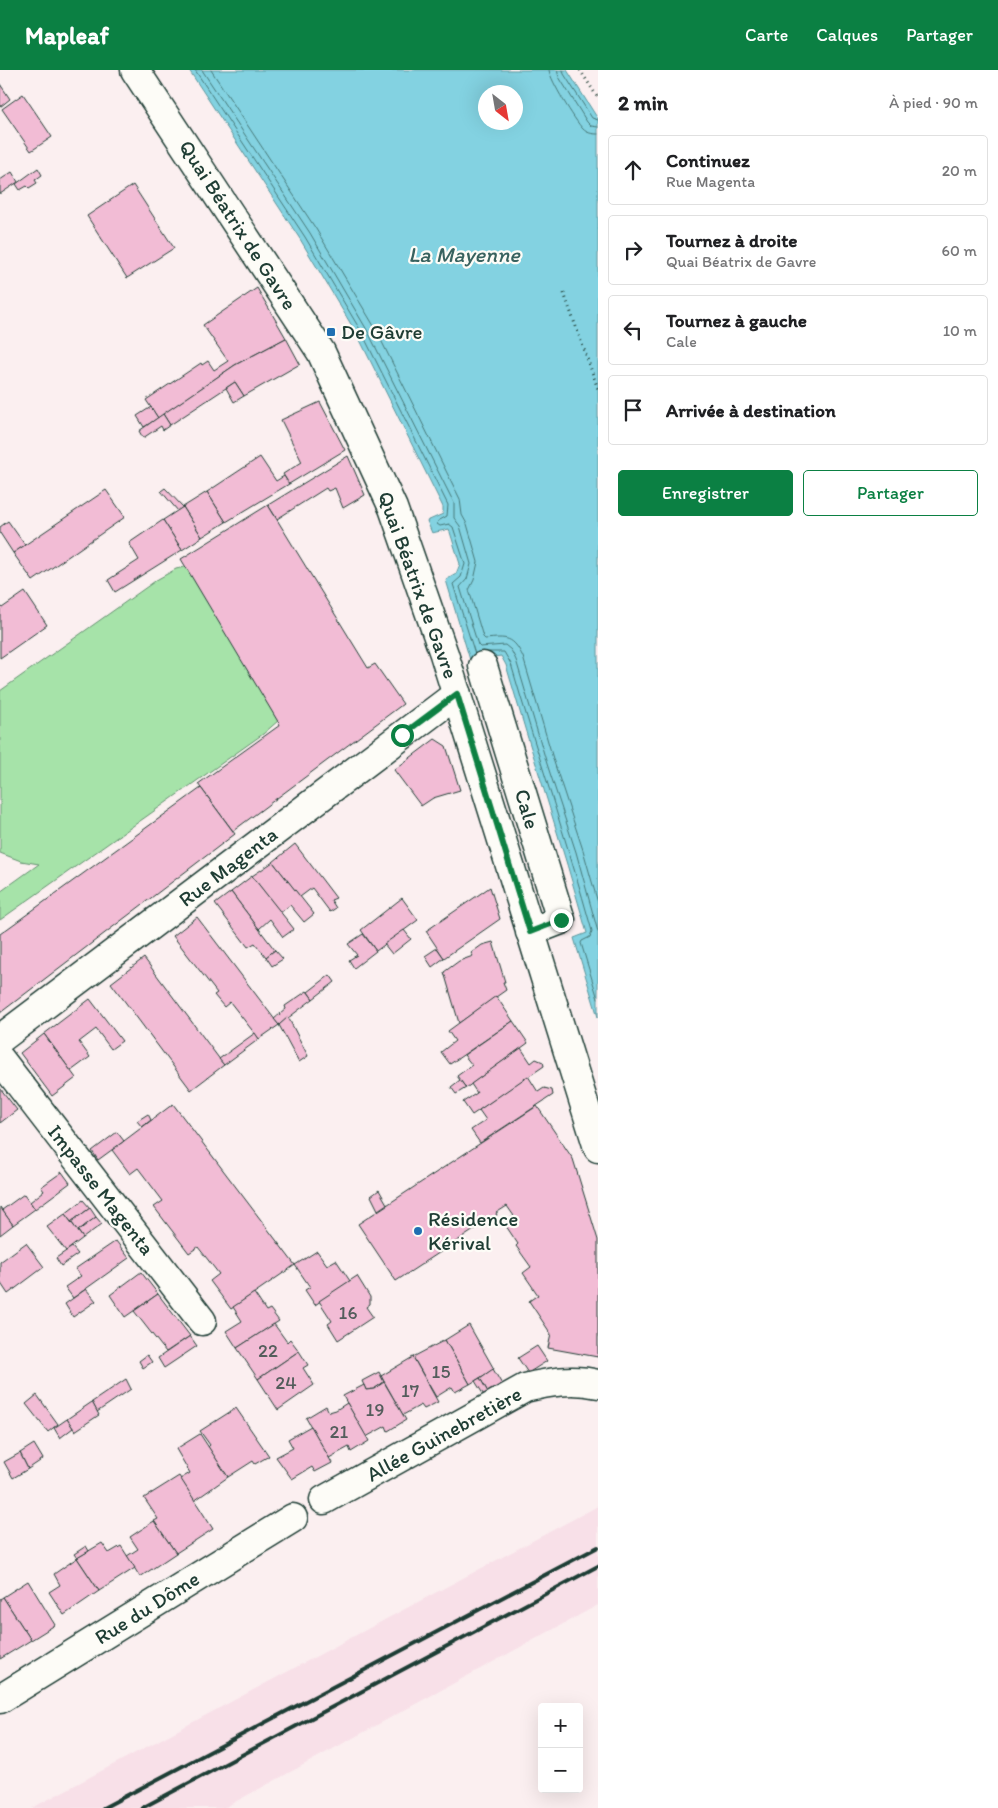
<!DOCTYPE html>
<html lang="fr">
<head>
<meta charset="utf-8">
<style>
	:root { --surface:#fff; --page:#f2f2f2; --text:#202124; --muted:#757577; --line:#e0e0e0; --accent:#0b8043 }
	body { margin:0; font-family:Itim,sans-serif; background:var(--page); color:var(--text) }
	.controls { position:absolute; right:15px; bottom:15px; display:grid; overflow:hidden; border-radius:5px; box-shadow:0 5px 20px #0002 }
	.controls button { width:45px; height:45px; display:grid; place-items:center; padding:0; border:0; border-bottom:1px solid var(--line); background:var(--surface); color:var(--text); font:25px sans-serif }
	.compass { position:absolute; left:478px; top:15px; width:45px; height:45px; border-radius:50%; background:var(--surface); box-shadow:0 5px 20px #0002; rotate:149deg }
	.stop { position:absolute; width:15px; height:15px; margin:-11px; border:4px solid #0b8043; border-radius:50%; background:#fff }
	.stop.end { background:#0b8043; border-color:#fff; box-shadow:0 1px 5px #0008 }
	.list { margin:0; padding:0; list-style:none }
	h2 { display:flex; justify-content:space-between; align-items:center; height:65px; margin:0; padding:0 20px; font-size:21px }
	h2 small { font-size:16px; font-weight:400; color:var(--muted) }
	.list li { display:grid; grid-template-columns:32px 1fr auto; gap:15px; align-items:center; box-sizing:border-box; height:70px; margin:0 10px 10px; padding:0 10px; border:1px solid var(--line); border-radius:5px }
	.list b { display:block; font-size:19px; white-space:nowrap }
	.list p { margin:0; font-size:16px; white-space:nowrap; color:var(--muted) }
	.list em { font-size:16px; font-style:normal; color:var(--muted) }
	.actions { display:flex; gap:10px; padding:15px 20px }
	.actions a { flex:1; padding:11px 0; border:1px solid var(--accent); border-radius:5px; text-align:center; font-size:18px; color:var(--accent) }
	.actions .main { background:var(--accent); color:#fff }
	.icon { flex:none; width:28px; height:28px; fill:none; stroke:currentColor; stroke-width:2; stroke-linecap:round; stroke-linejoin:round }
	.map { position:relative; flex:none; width:598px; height:1738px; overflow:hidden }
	header { display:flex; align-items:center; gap:30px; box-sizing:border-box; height:70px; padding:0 25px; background:var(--accent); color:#fff }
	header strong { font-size:24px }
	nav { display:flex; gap:28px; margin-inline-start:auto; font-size:18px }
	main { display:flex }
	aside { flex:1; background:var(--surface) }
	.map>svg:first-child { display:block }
	.built { fill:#f8e0e8 }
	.green { fill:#a6e3a9; stroke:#62906e }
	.water { fill:#83d2e1; stroke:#5b969c; fill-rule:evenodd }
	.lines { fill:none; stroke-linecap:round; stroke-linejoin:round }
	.shore { stroke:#477979; stroke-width:1 }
	.building { fill:#f2bcd5; stroke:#1f3d34 }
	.minor-casing { stroke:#1f3d34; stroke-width:31 }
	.path { stroke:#1f3d34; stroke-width:3; stroke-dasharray:1 4; stroke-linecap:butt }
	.minor { stroke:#fdfcf7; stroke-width:28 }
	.rail { stroke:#1f3d34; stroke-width:4 }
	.route { stroke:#0b8043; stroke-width:6 }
	.poi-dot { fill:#1f6fb2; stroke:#fdfcf7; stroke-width:2 }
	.labels { text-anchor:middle; stroke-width:4.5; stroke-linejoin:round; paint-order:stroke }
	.number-label { font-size:19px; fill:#545d5c }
	.street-label { font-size:21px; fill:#1f3d34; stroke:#fdfcf7 }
	.poi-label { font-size:21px; fill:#1f3d34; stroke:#fdfcf7; text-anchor:start }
	.water-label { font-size:22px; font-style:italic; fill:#38625f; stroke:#fdfcf7 }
</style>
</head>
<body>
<header>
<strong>Mapleaf</strong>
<nav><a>Carte</a><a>Calques</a><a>Partager</a></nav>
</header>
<main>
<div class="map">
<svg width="598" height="1738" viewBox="0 0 598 1738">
	<rect width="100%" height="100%" fill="#fbeff0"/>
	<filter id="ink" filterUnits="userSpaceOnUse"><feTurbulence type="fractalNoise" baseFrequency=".02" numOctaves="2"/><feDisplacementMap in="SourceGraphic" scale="10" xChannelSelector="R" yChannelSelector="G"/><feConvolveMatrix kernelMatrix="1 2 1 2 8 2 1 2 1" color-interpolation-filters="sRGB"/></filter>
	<g filter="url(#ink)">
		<!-- built -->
		<polygon class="built" points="598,1436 598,1535 224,1738 32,1738"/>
		<!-- green -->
		<polygon class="green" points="197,494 279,650 263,664 0,850 0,822 39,794 21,791 0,783 0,621 158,509 176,499"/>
		<!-- water -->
		<path class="water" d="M189,0H567L598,49V947L574,868L587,863C562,773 532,685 506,595L501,586L470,590L446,510L456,504L460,494L449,459L432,463L427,451L443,444V437L358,266L300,169ZM486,22H516V52H486Z"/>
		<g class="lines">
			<!-- shore -->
			<g class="shore">
				<polyline points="195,0 305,167 362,263 448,435 447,446 438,451 437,454 440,456 449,454 453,457 465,494 461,507 453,514 475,584"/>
				<polyline points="202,0 310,163 367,260 454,433 454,448 460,456 471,494 467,509 460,517 478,575 480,577 505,575 511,580 516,590 547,694 576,782 598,862"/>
				<path d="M211,0L316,159L374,256L460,429L462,445L467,454L478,492L474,510L469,520L483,567L485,569C507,567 513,566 523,587L554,692L583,780L598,833"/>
				<path d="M549,0C550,10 575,51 583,59C587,63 592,64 598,64"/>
				<polyline points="557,0 559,7 587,52 591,56 598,57"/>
				<polyline points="563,0 564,4 592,48 598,50"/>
				<path d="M489,582H504L511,594C537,683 567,771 592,861L590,867L582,871L581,873L598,929"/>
			</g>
		</g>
		<!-- building -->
		<g class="building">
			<polygon points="0,14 10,29 0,37"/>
			<polygon points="23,24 52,67 31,81 2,39"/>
			<polygon points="38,98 42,105 35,110 37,113 29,118 27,116 20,120 16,114"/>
			<polygon points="12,102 18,112 0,124 0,110"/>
			<polygon points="133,115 174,178 127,208 87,146"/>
			<polygon points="257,218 286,268 235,295 158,348 146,330 201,293 202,295 208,291 214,300 228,291 203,255"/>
			<polygon points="286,268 300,294 244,326 235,312 170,355 163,344 235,295"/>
			<polygon points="235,312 244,326 234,332 226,318"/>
			<polygon points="320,332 345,380 289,414 283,404 302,392 281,350"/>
			<polygon points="151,337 158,348 144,357 137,346"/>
			<polygon points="163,344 170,355 163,360 161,356 143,368 139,361"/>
			<polygon points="348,386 365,425 343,438 335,418 328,421 326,418 277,449 268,435"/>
			<polygon points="260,387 276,411 284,406 289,414 226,452 207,422"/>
			<polygon points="165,418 183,437 178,441 161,421"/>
			<polygon points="106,420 125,447 33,511 13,483"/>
			<polygon points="207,422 226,452 202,467 183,437"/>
			<polygon points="268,435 368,598 375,594 403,634 233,761 198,714 280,655 181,489"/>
			<polygon points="183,437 202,467 182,480 163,450"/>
			<polygon points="163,450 182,480 115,522 108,510 139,490 129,473"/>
			<polygon points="8,451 25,475 13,483 0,463 0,457"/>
			<polygon points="25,522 47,555 0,588 0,535 2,538"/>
			<polygon points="435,669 446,676 460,720 433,728 421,736 394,700"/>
			<polygon points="201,718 235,764 0,943 0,864"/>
			<polygon points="295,774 336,828 331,830 336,838 330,842 312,818 300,827 273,792"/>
			<polygon points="273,792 314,844 304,852 290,835 280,843 252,806"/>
			<polygon points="252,806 294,859 283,867 270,849 259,859 231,822"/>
			<polygon points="490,817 500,849 444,888 426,861"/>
			<polygon points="231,822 275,880 266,887 255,873 248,877 215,834"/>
			<polygon points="402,828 418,850 376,881 361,860"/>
			<polygon points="197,847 279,955 259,969 230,932 224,937 214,925 217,923 173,866"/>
			<polygon points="404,860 411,869 392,884 384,874"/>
			<polygon points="363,864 376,881 354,898 349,890 357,885 348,874"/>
			<polygon points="493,872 505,912 503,912 506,920 459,953 444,902 459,891 473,886 471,883 482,875"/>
			<polygon points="437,878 444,888 432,897 425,886"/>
			<polygon points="275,880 283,889 272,896 266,887"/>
			<polygon points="144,888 224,995 191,1020 111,913"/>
			<polygon points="330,905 335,912 313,929 308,922"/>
			<polygon points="307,921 313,929 279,955 274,949 286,939 285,936"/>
			<polygon points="496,926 513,951 450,994 441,982 455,971 448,961"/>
			<polygon points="90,929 122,971 111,979 96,959 79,972 90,987 71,1001 44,964"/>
			<polygon points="288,947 308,986 299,992 279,955"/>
			<polygon points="513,951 528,973 466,1018 457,1006 472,995 464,985"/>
			<polygon points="255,963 259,969 224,995 219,989"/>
			<polygon points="44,964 76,1008 52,1026 20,983"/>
			<polygon points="521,978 531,993 536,989 543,992 544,996 472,1045 463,1032 477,1023 471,1014"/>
			<polygon points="528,1006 538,1022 544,1018 552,1020 553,1025 480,1073 471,1060 486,1050 479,1040"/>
			<polygon points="460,1010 466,1018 456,1024 451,1017"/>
			<polygon points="0,1018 17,1040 0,1053"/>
			<polygon points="173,1034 295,1195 231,1239 210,1211 219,1204 198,1177 189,1183 154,1137 163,1131 138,1098 130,1104 112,1080"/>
			<polygon points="537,1036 573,1089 598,1170 598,1287 548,1278 551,1264 529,1231 538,1225 523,1203 531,1197 516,1176 518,1174 504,1153 514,1146 507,1136 496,1143 497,1145 396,1211 358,1154"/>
			<polygon points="148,1044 151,1050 142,1057 137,1051"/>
			<polygon points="117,1062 124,1071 98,1090 92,1081"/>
			<polygon points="62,1102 70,1113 35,1139 30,1132 44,1121 41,1117"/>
			<polygon points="379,1120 387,1134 378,1140 371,1126"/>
			<polygon points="24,1124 35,1139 13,1155 2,1140"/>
			<polygon points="83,1130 90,1138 71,1152 65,1144"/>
			<polygon points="0,1137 13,1155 0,1165"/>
			<polygon points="90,1138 96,1147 78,1161 71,1152"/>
			<polygon points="65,1144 83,1168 66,1181 47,1157"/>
			<polygon points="96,1147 102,1154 83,1168 78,1161"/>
			<polygon points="116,1171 129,1188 73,1228 65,1217 81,1206 75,1199"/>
			<polygon points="26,1173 44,1197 8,1224 0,1212 0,1192"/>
			<polygon points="72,1177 78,1184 61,1196 56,1188"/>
			<polygon points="317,1181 327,1195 336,1190 350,1211 315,1235 305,1220 310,1217 295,1195"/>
			<polygon points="141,1202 158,1224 125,1247 110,1225"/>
			<polygon points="357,1206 370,1227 370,1234 366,1237 373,1247 338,1270 328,1254 332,1251 319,1231"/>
			<polygon points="86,1219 96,1231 73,1247 65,1234"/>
			<polygon points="254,1223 266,1241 270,1239 279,1251 237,1278 226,1261 242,1251 233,1237"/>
			<polygon points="158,1224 190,1266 166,1282 134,1241"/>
			<polygon points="274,1254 287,1272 290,1269 299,1281 258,1309 237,1278"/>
			<polygon points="469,1255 494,1299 470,1314 445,1270"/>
			<polygon points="190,1266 197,1276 164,1298 158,1288"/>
			<polygon points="445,1270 470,1314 455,1322 452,1317 436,1327 413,1287"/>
			<polygon points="537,1276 547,1291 528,1303 518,1288"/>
			<polygon points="299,1281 308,1295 303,1298 314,1315 278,1340 258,1309"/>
			<polygon points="147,1285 152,1292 143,1298 139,1291"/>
			<polygon points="413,1287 438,1332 424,1339 421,1335 403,1345 381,1306"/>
			<polygon points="493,1299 503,1316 489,1324 480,1308"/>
			<polygon points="379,1302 384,1312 374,1319 366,1320 362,1311"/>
			<polygon points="480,1308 489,1324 485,1327 475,1311"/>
			<polygon points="126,1309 131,1319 97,1342 92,1332"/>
			<polygon points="384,1312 406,1350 388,1361 386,1356 366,1367 343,1326 364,1315 366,1320 374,1319"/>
			<polygon points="37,1325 58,1354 48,1362 26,1334"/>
			<polygon points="92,1332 99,1345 75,1361 67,1349"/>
			<polygon points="347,1333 369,1371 351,1382 349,1377 329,1388 306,1348 326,1336 329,1342 336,1340"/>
			<polygon points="236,1338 269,1386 255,1394 253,1391 228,1407 208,1377 210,1375 200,1361"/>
			<polygon points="67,1349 73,1358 60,1368 54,1358"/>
			<polygon points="311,1356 332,1393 315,1402 312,1397 292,1409 276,1387 293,1378 288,1369"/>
			<polygon points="200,1364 228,1407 194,1431 180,1409 190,1403 176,1379"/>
			<polygon points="34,1374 43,1389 28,1399 20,1383"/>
			<polygon points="20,1383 28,1399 13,1408 4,1392"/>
			<polygon points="179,1406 213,1459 176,1483 154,1451 158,1449 144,1428"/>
			<polygon points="154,1451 176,1483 140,1507 127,1486 138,1479 130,1467"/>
			<polygon points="102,1473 109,1483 121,1476 135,1498 99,1521 77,1488"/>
			<polygon points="86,1476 89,1481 77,1488 74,1484"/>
			<polygon points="77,1488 99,1521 64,1545 49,1522 60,1515 54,1504"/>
			<polygon points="28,1511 55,1555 31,1570 3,1527"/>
			<polygon points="3,1527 31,1570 0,1589 0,1529"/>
		</g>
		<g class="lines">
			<!-- minor casing -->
			<g class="minor-casing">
				<g id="minor">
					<polyline points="135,0 321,282 393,438 444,584 598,1078"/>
					<polyline points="483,596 561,850 530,862"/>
					<polyline points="0,969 457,624"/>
					<polyline points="0,989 202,1251"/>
					<path d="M324,1430L525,1318C549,1312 573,1308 598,1314"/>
					<polyline points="0,1629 293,1448"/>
				</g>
			</g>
			<!-- path -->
			<g class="path">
				<polyline points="580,0 598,28"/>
				<polyline points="564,223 598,319"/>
			</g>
			<!-- minor -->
			<use href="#minor" class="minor"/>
			<!-- rail -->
			<g class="rail">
				<polyline points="103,1738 598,1477"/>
				<polyline points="142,1738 598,1496"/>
			</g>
		</g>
	</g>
	<g class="lines" filter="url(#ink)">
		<!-- route -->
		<polyline class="route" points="402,665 457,624 530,862 561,850"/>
	</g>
	<!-- markers -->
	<g class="poi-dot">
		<rect x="326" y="257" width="10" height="10" rx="2.5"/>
		<circle cx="418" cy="1161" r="5"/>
	</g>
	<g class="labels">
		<!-- number labels -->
		<g class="number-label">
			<text x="348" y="1249">16</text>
			<text x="268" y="1287">22</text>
			<text x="441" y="1308">15</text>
			<text x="286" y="1319">24</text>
			<text x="410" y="1327">17</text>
			<text x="375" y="1346">19</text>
			<text x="339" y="1368">21</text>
		</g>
		<!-- street labels -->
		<g class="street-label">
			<text transform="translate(238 155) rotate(57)" y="7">Quai Béatrix de Gavre</text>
			<text transform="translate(418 515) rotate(70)" y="7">Quai Béatrix de Gavre</text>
			<text transform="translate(527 739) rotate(73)" y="7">Cale</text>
			<text transform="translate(228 797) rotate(-37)" y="7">Rue Magenta</text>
			<text transform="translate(101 1120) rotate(52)" y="7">Impasse Magenta</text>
			<text transform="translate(444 1364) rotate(-29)" y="7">Allée Guinebretière</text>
			<text transform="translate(147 1538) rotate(-32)" y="7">Rue du Dôme</text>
		</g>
		<!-- poi labels -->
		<g class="poi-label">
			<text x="341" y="269">De Gâvre</text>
			<text x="428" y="1156">Résidence<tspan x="428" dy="24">Kérival</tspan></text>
		</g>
		<!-- water labels -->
		<g class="water-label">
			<text x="464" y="192">La Mayenne</text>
		</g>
	</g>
</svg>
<div class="controls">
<button>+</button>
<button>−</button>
</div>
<svg class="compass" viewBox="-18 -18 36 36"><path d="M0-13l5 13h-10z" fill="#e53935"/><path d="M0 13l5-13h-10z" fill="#757577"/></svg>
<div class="stop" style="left:402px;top:665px"></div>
<div class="stop end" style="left:561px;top:850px"></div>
</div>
<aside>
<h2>2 min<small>À pied · 90 m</small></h2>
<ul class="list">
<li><svg class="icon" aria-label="ahead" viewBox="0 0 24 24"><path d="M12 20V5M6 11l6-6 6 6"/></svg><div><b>Continuez</b><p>Rue Magenta</p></div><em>20 m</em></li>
<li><svg class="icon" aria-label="right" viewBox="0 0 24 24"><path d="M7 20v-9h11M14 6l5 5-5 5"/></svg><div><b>Tournez à droite</b><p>Quai Béatrix de Gavre</p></div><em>60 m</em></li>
<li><svg class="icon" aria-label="left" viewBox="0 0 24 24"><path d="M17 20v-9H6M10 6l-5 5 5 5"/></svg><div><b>Tournez à gauche</b><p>Cale</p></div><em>10 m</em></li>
<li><svg class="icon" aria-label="arrive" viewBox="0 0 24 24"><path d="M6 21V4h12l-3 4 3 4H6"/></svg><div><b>Arrivée à destination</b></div></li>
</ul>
<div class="actions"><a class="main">Enregistrer</a><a>Partager</a></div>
</aside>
</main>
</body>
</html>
